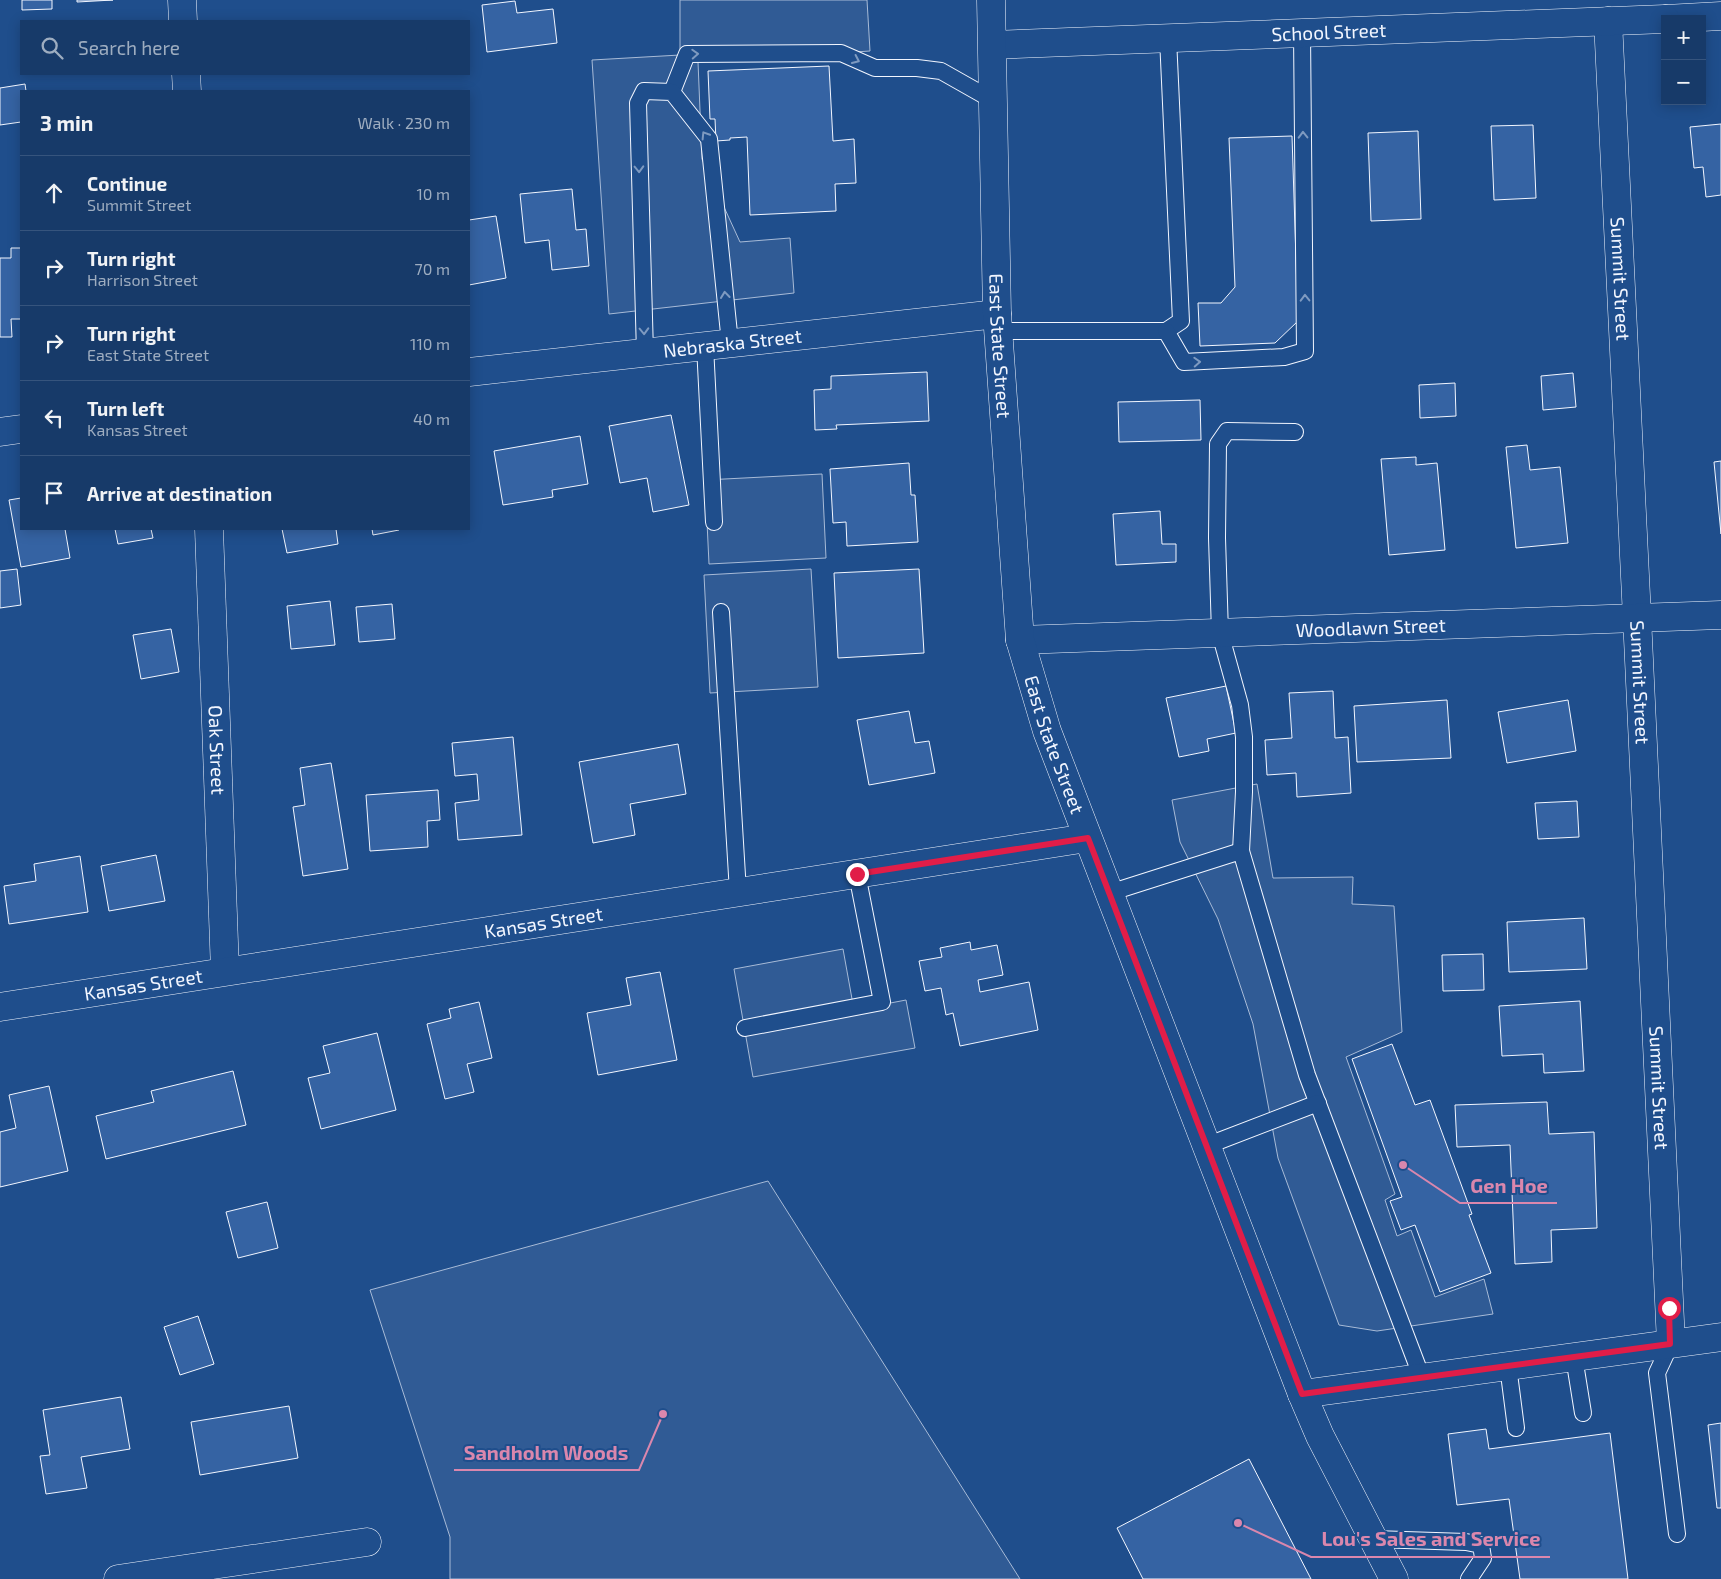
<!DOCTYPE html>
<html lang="en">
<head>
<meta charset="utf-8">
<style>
	:root { --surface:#173a69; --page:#20416f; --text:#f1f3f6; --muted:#9eadc0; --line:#36547d }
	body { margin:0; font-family:"Exo 2",sans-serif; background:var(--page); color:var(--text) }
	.controls { position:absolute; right:15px; top:15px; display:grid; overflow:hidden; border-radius:0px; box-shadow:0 2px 12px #0003 }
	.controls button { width:45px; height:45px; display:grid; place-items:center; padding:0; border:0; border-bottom:1px solid var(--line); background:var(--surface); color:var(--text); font:25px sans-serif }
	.stop { position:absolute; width:15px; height:15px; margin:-11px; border:4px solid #e11d48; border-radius:50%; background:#fff }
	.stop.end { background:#e11d48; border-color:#fff; box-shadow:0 1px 5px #0008 }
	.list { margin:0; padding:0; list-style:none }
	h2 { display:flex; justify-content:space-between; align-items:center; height:65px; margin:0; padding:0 20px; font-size:21px }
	h2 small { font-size:16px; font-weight:400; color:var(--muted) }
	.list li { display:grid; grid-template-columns:32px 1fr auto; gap:15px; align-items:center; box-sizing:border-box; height:75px; padding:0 20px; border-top:1px solid var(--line) }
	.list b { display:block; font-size:19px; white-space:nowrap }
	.list p { margin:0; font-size:16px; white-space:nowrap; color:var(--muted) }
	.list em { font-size:16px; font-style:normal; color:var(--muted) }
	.icon { flex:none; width:28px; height:28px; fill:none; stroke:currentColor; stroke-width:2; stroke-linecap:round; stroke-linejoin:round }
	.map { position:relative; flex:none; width:1721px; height:1579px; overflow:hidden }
	.search { position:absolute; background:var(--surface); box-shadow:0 2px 12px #0003; left:20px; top:20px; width:450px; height:55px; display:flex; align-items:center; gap:12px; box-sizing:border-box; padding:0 18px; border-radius:0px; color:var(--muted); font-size:19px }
	.panel { position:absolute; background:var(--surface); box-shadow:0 2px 12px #0003; left:20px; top:90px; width:450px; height:440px; border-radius:0px }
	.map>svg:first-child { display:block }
	.built { fill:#305b95; stroke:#a8bbd7 }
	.building { fill:#3563a3; stroke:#f2f6ff }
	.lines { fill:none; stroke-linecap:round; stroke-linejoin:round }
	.service-casing { stroke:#f2f6ff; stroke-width:18 }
	.minor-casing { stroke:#f2f6ff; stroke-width:29 }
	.primary-casing { stroke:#f2f6ff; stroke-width:29 }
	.service { stroke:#1f4e8c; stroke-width:16 }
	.minor { stroke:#1f4e8c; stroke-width:28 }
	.primary { stroke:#1f4e8c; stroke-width:28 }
	.oneway { stroke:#7e9ac0 }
	.route { stroke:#e11d48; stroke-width:6 }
	.labels { text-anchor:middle; stroke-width:4; stroke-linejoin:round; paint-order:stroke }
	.street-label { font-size:19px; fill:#f2f6ff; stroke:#1f4e8c }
	.leader { fill:none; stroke:#da87ad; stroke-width:2 }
	.callout-dot { fill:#da87ad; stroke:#1f4e8c; stroke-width:2 }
	.callout-label { font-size:20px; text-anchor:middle; font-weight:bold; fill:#da87ad; stroke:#1f4e8c; stroke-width:4; stroke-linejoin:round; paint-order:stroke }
</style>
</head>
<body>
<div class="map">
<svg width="1721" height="1579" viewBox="0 0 1721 1579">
	<rect width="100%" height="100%" fill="#1f4e8c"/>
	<!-- built -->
	<g class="built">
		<polygon points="680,0 867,0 870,51 698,62 702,159 740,242 790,238 794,293 609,314 592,60 680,55"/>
		<polygon points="822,474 826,558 709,564 705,480"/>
		<polygon points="811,569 818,687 710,693 704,575"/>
		<polygon points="1257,784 1273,878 1353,877 1352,904 1394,906 1402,1032 1346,1057 1395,1194 1385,1200 1397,1236 1411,1230 1435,1297 1484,1279 1493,1314 1377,1331 1339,1325 1278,1158 1253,1024 1218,919 1180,842 1172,800"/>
		<polygon points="843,949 854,1010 906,1000 915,1048 753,1077 734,969"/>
		<polygon points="768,1181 1020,1579 450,1579 450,1537 370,1290"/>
	</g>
	<!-- building -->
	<g class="building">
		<polygon points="22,0 52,0 52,9 22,10"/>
		<polygon points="77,0 113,0 77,2"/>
		<polygon points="515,1 517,13 553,9 557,43 487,52 482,5"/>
		<polygon points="829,66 833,141 854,139 856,183 835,184 836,211 750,215 747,137 730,138 730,140 716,141 715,119 710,119 708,71"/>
		<polygon points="25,84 26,91 21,91 21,122 0,125 0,88"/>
		<polygon points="1721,124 1721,195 1706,197 1703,167 1694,168 1690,127"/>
		<polygon points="1533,125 1536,198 1494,200 1491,126"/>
		<polygon points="1418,131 1421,219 1371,221 1368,133"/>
		<polygon points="1292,136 1298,321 1275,343 1200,346 1198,303 1221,303 1235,287 1229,138"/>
		<polygon points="572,189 576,230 586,229 589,266 552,270 549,240 525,243 520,194"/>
		<polygon points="496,216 506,278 469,285 469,220"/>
		<polygon points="11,248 21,248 21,319 11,319 12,337 0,337 0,258 11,258"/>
		<polygon points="927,372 929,421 836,425 837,429 815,430 814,390 831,389 831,376"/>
		<polygon points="1573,373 1576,407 1543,410 1541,376"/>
		<polygon points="1455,383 1456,416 1420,418 1419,385"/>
		<polygon points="1200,400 1201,440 1119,442 1118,402"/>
		<polygon points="671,415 689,505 653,512 647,478 620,483 609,426"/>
		<polygon points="580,436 588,484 552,490 553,497 503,505 494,451"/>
		<polygon points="1527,445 1530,470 1560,467 1568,543 1516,548 1506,447"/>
		<polygon points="1416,457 1416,465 1437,463 1445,550 1389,555 1381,459"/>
		<polygon points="1721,461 1721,534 1714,462"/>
		<polygon points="909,463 911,495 915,495 918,542 847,546 846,522 833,523 830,469"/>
		<polygon points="21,498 21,529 65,529 70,558 21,567 9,500"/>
		<polygon points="1160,511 1162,544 1176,544 1176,562 1116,565 1113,514"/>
		<polygon points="115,529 151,529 153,538 118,544"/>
		<polygon points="282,529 336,529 338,544 287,553"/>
		<polygon points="372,529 399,529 399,530 373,535"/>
		<polygon points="17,569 21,605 0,608 0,571"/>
		<polygon points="919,569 924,653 838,658 834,573"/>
		<polygon points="330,601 335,645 291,649 287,606"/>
		<polygon points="392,604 395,639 359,642 356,607"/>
		<polygon points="171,629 179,672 141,679 133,635"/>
		<polygon points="1226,686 1236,733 1207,739 1209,751 1179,757 1166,698"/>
		<polygon points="1333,691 1335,738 1348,737 1351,793 1297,797 1296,773 1267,775 1265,740 1292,738 1289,693"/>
		<polygon points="1447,700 1451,758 1357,762 1354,706"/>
		<polygon points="1568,700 1576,751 1507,763 1498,712"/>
		<polygon points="909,711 915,743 929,741 935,773 869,785 857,720"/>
		<polygon points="513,737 522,835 458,840 455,803 479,800 477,774 455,776 452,743"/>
		<polygon points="678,744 686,794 630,804 635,835 593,843 579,762"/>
		<polygon points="331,763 348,869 303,876 293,807 305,805 300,768"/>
		<polygon points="438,790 440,820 427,821 428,847 370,851 366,795"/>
		<polygon points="1577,801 1579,837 1538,839 1535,803"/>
		<polygon points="156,855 165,901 109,911 101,866"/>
		<polygon points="80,856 88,912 9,924 4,886 36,881 34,864"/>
		<polygon points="1584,918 1587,969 1509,972 1507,922"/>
		<polygon points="970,942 971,950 997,945 1003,975 978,980 980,992 1029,982 1038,1030 960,1046 953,1013 946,1015 941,988 925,991 919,961 942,957 940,948"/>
		<polygon points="1483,954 1484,990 1443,991 1442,955"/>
		<polygon points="660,972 677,1060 598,1075 587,1013 631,1005 626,978"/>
		<polygon points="1580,1001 1584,1071 1544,1073 1543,1054 1502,1056 1499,1006"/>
		<polygon points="479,1002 492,1058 467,1064 474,1092 445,1099 427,1024 451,1018 449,1009"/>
		<polygon points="377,1033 396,1110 321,1129 308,1078 330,1073 323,1046"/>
		<polygon points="1392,1044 1415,1105 1430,1100 1472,1214 1469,1215 1491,1273 1440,1292 1415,1225 1401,1230 1390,1201 1402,1197 1352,1059"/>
		<polygon points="233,1071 246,1125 106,1159 96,1116 154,1102 151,1091"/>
		<polygon points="49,1086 68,1171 0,1187 0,1132 16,1128 9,1095"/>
		<polygon points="1547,1102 1549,1134 1594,1132 1597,1228 1551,1230 1552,1262 1515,1264 1510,1145 1457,1147 1455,1105"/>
		<polygon points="267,1202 278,1248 238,1258 226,1212"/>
		<polygon points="198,1316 214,1364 180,1375 164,1327"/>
		<polygon points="121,1397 130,1449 81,1457 87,1488 46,1494 40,1456 50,1455 43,1410"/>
		<polygon points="289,1406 298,1458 200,1475 191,1422"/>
		<polygon points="1721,1423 1721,1508 1717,1508 1708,1425"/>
		<polygon points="1486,1429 1489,1449 1610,1433 1628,1579 1520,1579 1509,1499 1457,1505 1448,1434"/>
		<polygon points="1249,1459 1311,1579 1143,1579 1117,1528"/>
	</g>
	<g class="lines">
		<!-- service casing -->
		<g class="service-casing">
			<g id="service">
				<polyline points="672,92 687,54 841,53 875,68 917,68 941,71 994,101"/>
				<polyline points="998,331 1166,331 1181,321 1168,38"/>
				<polyline points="1166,331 1184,362 1284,357 1305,351 1302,33"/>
				<polyline points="705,346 714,522"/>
				<polyline points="645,353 638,103 644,91 672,92 709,139 730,343"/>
				<polyline points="721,612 738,892"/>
				<polyline points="1241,851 1244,792 1244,737 1240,705 1220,633 1217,538 1218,444 1227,431 1295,432"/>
				<polyline points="1109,893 1241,851 1307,1075 1422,1378"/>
				<polyline points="745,1028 882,1002 857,874"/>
				<polyline points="1206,1146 1318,1103"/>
				<polyline points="1671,1343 1657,1373 1677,1534"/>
				<polyline points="1574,1357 1583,1413"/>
				<polyline points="1508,1366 1516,1428"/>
				<polyline points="1374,1539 1466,1542 1481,1545 1483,1558 1469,1579"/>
			</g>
		</g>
		<!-- minor casing -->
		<g class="minor-casing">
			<g id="minor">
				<polyline points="182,0 183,21"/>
				<polyline points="1666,19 1721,16"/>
				<path id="s1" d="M1608,21L1637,617L1671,1343"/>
				<path id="s2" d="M993,45L1665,19"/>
				<polyline points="186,74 187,91"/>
				<path id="s3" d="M469,372L997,314"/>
				<polyline points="0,432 21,429"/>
				<path id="s4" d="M209,529L225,971"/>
				<path id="s5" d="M1020,640L1721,615"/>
				<path id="s6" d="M0,1007L1087,838"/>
				<polyline points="1302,1394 1721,1337"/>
				<polyline points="118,1579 367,1542"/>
			</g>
		</g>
		<!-- primary casing -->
		<g class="primary-casing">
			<g id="primary">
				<path id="s7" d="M991,0L997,314L1020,640L1047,731L1302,1394L1320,1436L1394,1579"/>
			</g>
		</g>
		<!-- service -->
		<use href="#service" class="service"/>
		<!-- minor -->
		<use href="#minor" class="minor"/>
		<!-- primary -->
		<use href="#primary" class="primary"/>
	</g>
	<!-- one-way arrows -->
	<defs><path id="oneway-chevron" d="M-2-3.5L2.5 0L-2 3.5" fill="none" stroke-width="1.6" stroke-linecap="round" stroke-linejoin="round" transform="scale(1.25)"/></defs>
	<g class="oneway">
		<use href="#oneway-chevron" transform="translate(695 54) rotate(-3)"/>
		<use href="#oneway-chevron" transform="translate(856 60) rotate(25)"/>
		<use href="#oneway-chevron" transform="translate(705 135) rotate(-122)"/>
		<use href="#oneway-chevron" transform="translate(1303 135) rotate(-91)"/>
		<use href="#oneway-chevron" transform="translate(639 169) rotate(88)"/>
		<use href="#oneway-chevron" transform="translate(725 295) rotate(-96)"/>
		<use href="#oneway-chevron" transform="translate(1305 298) rotate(-91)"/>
		<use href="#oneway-chevron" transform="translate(644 331) rotate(88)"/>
		<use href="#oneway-chevron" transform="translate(1197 362) rotate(-3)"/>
	</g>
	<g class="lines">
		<!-- route -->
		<polyline class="route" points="857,874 1088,838 1302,1394 1670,1344 1669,1308"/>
	</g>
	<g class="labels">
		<!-- street labels -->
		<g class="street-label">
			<text dy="7" stroke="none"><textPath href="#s2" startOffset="336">School Street</textPath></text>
			<text dy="7" stroke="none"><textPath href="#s1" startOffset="258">Summit Street</textPath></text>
			<text dy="7" stroke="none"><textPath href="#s3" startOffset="265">Nebraska Street</textPath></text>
			<text dy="7" stroke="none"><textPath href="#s7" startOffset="346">East State Street</textPath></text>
			<text dy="7" stroke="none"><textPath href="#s5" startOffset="351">Woodlawn Street</textPath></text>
			<text dy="7" stroke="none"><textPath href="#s1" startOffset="662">Summit Street</textPath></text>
			<text dy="7" stroke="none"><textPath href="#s7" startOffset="751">East State Street</textPath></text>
			<text dy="7" stroke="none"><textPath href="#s4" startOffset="221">Oak Street</textPath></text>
			<text dy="7" stroke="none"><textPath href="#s6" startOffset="550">Kansas Street</textPath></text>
			<text dy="7" stroke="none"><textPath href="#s6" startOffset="145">Kansas Street</textPath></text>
			<text dy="7" stroke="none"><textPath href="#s1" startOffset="1068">Summit Street</textPath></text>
		</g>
	</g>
	<!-- callouts -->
	<path class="leader" d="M1403 1165L1460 1203H1557M663 1414L639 1470H454M1238 1523L1311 1557H1550"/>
	<g class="callout-dot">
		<circle cx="1403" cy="1165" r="5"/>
		<circle cx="663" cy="1414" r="5"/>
		<circle cx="1238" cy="1523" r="5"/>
	</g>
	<g class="callout-label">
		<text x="1509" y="1193">Gen Hoe</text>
		<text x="546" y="1460">Sandholm Woods</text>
		<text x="1431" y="1546">Lou's Sales and Service</text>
	</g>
</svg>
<div class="controls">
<button>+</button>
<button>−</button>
</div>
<div class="stop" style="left:1669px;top:1308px"></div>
<div class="stop end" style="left:857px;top:874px"></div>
<div class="search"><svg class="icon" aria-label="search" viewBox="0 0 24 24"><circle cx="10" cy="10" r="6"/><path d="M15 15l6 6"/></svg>Search here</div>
<section class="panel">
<h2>3 min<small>Walk · 230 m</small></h2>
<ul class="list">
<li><svg class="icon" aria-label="ahead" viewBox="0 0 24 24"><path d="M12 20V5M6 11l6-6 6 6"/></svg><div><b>Continue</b><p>Summit Street</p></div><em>10 m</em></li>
<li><svg class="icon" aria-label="right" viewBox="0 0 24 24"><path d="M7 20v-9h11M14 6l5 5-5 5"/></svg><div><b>Turn right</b><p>Harrison Street</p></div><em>70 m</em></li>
<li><svg class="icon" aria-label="right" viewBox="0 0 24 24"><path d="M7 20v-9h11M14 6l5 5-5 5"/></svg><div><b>Turn right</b><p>East State Street</p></div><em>110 m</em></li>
<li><svg class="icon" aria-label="left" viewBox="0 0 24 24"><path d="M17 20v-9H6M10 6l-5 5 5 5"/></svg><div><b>Turn left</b><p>Kansas Street</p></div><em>40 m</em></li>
<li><svg class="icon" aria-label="arrive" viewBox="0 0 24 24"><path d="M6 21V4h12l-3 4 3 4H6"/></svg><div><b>Arrive at destination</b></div></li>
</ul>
</section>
</div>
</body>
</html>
